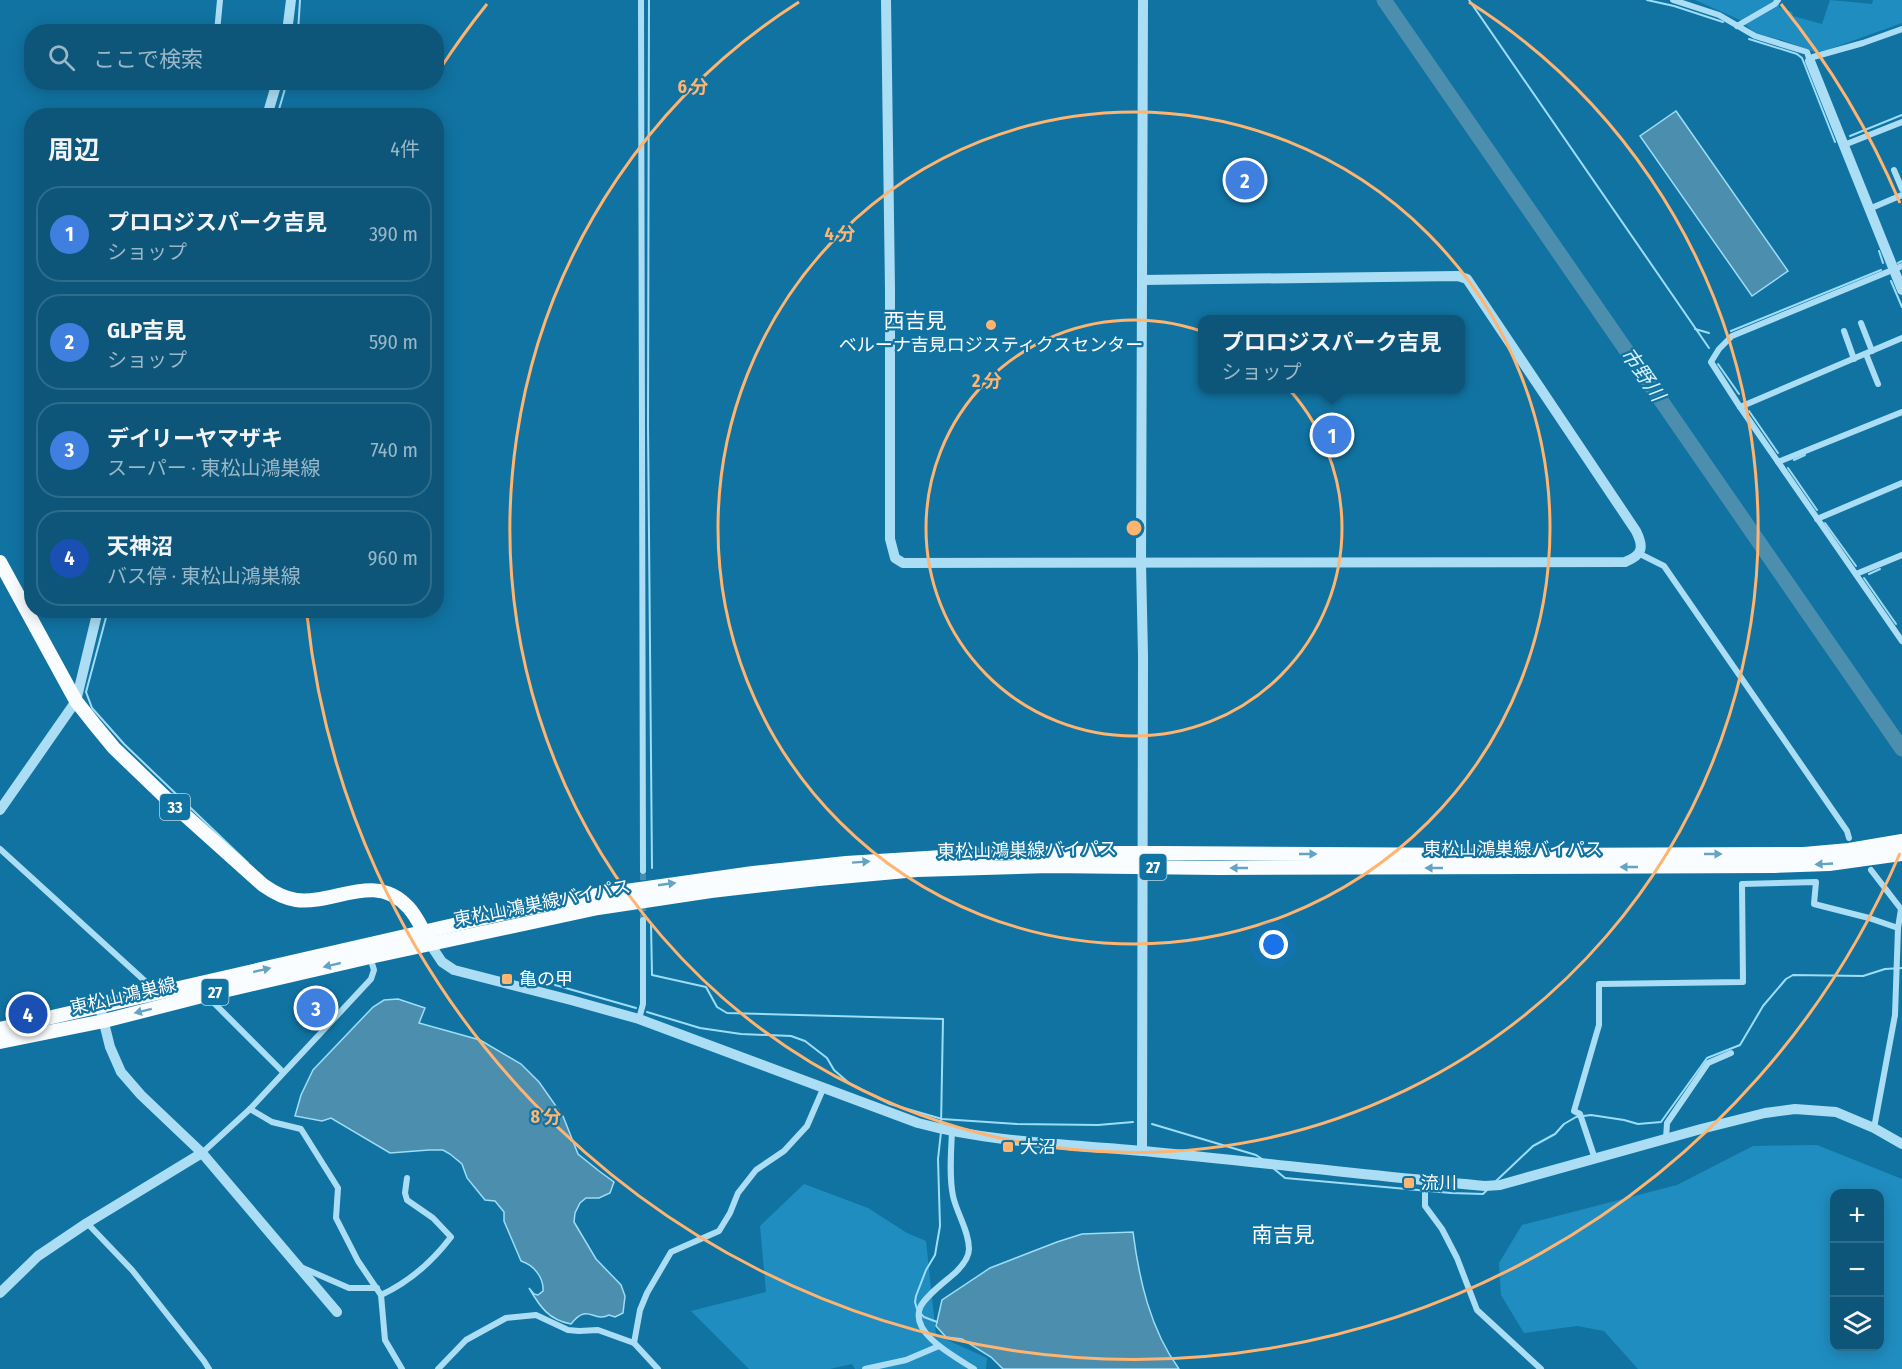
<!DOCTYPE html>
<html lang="ja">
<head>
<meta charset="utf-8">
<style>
	:root { --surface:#0d567a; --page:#1b5f81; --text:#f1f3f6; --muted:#9ab7c7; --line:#2d6c8b; --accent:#95b2f1 }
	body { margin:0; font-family:"Fira Sans Condensed","Noto Sans JP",sans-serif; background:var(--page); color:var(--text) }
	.controls { position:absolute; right:18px; bottom:18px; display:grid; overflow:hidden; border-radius:12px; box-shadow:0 3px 15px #0003 }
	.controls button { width:54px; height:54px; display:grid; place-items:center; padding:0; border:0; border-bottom:2px solid var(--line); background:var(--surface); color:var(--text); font:30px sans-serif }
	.you { position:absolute; left:1274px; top:945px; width:21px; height:21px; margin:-15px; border:4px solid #fff; border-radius:50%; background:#1a73e8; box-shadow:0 0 0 9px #1a73e833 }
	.badge { display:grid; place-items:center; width:39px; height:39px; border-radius:50%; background:var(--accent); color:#fff; font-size:20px; font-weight:700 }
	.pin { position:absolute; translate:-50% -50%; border:3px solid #fff; box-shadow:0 2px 6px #0006 }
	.popup { position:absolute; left:1198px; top:315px; width:267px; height:78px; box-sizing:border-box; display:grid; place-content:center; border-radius:12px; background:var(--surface); filter:drop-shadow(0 2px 4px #0005); font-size:20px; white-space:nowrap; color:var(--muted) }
	.popup b { font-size:22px; color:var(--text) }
	.popup::after { content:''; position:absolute; left:50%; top:100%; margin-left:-12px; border:12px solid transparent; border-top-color:var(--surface) }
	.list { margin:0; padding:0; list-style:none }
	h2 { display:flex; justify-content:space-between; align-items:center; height:78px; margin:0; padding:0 24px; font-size:26px }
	h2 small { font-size:20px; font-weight:400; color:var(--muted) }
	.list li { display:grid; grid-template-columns:39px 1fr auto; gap:18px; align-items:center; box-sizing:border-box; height:96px; margin:0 12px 12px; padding:0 12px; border:2px solid var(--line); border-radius:24px }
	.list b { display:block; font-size:22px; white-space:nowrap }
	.list p { margin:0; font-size:20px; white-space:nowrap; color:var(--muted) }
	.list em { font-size:20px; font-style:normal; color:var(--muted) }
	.icon { flex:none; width:33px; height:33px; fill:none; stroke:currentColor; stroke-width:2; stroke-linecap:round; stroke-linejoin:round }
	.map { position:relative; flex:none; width:1902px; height:1369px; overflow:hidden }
	.search { position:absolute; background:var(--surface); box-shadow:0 3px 15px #0003; left:24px; top:24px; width:420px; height:66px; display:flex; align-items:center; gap:15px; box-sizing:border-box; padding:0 21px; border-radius:24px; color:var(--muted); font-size:22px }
	.panel { position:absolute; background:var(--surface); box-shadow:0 3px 15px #0003; left:24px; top:108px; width:420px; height:510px; border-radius:24px }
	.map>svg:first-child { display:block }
	.green { fill:#208dc0; fill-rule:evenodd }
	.water { fill:#4c8eae; stroke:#9dddf8; stroke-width:1.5 }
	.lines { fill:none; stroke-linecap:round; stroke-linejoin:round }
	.stream { stroke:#9dddf8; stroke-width:2 }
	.river { stroke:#4c8eae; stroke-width:15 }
	.minor-tunnel { stroke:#418fb5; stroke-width:6; stroke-dasharray:6 3; stroke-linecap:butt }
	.minor { stroke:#abdef5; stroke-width:6 }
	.tertiary { stroke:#abdef5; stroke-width:10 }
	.primary { stroke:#fafdff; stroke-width:14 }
	.oneway { fill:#63a3c3 }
	.ring { fill:none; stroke:#ffb470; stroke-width:3 }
	.poi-dot { fill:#ffb470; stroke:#1173a2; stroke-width:2 }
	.labels { text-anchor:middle; stroke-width:4.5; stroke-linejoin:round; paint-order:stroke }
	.shield { fill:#1173a2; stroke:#b8d5e3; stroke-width:1.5 }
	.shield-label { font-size:16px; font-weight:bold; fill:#fff }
	.poi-label { font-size:18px; fill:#fff; stroke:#1173a2; text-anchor:start }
	.street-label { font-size:18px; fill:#fff; stroke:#1173a2 }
	.water-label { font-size:20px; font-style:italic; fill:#d8f2fd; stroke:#1173a2 }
	.quarter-label { font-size:21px; fill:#fff; stroke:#1173a2 }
	.centre { fill:#ffb470; stroke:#1173a2; stroke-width:3 }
	.ring-label { font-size:18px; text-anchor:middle; font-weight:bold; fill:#ffb470; stroke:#1173a2; stroke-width:4.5; stroke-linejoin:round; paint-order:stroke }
</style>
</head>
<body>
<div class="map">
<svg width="1902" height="1369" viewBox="0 0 1902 1369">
	<rect width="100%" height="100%" fill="#1173a2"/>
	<!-- green -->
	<g class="green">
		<polygon points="1695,0 1775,0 1779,1 1779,7 1792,12 1793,16 1822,24 1830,0 1872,4 1873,0 1902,0 1902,23 1827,50 1814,52 1782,40 1755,33 1740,20"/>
		<path d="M1817,1145L1902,1179V1369H1638L1604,1331L1577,1326L1524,1333L1501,1295L1499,1263L1522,1225L1677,1185L1753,1146ZM1834,1194H1880V1346H1834Z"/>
		<polygon points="804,1184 868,1208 907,1233 926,1241 936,1335 987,1358 986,1369 855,1369 852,1364 830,1369 749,1369 691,1311 766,1292 760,1226"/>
	</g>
	<!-- water -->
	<g class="water">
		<polygon points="1676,111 1788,271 1752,296 1640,136"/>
		<path d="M398,999L425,1008L419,1023L480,1040L521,1064L539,1082L563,1116L578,1154L599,1171L614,1182L610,1193L599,1198H586L580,1203L575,1213L574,1222L596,1259L621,1285L625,1296L623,1313L615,1317L609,1315C593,1323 588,1302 571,1324C549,1320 540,1307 529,1288L534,1294L538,1295L543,1291C544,1278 534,1265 521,1261L504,1221V1212L495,1201L485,1200L467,1178L462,1164L450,1154L443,1150H429L390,1153L331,1118L322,1121L295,1116L301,1095L313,1070L373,1007L384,1000Z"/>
		<path d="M1133,1232C1139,1279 1150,1329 1179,1369H1003L991,1357L962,1339L946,1337L936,1326L942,1300L990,1268L1057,1242L1082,1234Z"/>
	</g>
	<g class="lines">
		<!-- stream -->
		<g class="stream">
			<polyline points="649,0 648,425 652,868"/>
			<polyline points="1469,0 1709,348"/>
			<polyline points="1647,0 1674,6 1723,22"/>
			<polyline points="298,32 300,0"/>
			<polyline points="1749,39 1797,54 1802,58 1835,142"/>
			<polyline points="277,116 287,82"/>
			<polyline points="1850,136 1902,115"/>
			<polyline points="1879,251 1883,263"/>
			<polyline points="1898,263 1902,261"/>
			<polyline points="1891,281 1902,307"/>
			<polyline points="1695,329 1709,333"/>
			<polyline points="1731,331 1881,270"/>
			<polyline points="1718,364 1739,394"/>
			<polyline points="1749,411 1778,453"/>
			<polyline points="1794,460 1805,455"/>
			<polyline points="1788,468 1817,510"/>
			<polyline points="1825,523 1856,566"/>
			<polyline points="1869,574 1880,569"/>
			<polyline points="1864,578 1896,624"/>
			<polyline points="108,610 86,692 92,708 124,744 248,863"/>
			<polyline points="651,923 652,975 706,987 717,1007 727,1013 943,1019 941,1126"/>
			<polyline points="555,985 636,1008"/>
			<polyline points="647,1012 700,1028 741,1034 791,1036 805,1041 827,1058 834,1070 849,1083 890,1104 942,1119 1017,1124 1098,1125 1133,1122"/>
			<polyline points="1152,1124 1256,1155 1262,1159"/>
			<polyline points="1273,1168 1285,1178 1451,1193 1483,1194 1487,1190"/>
			<polyline points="1495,1182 1533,1146 1555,1134 1564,1124 1576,1117 1591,1115 1624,1120 1638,1124 1661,1122 1707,1058 1740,1045 1763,1006 1786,979 1793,975 1863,976 1885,969 1902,968"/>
			<polyline points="917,1309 915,1302 916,1296 926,1270 935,1255 940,1226 938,1159 941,1132"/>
			<polyline points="921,1314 924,1317 937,1322"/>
		</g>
		<!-- river -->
		<polyline class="river" points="1384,0 1902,749"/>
		<!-- minor-tunnel -->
		<g class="minor-tunnel">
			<polyline points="643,889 643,871"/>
			<polyline points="643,920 643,902"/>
		</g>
		<!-- minor -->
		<g class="minor">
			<polyline points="641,0 643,871"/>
			<polyline points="1673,0 1719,15 1755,36 1807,52 1810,61 1813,57 1863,43 1902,29"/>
			<polyline points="1737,26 1775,4 1778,0"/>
			<polyline points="217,32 220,0"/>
			<polyline points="1844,145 1902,122"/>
			<polyline points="1894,170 1902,189"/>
			<polyline points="1869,209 1902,195"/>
			<polyline points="1902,266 1732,336 1719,349 1711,362 1740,407 1902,641"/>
			<polyline points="1861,323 1872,351"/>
			<polyline points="1844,331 1854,359"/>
			<polyline points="1866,354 1878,384"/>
			<polyline points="1740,407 1902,338"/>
			<polyline points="1778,462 1902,412"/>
			<polyline points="1817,519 1902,483"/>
			<polyline points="1640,554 1664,566 1847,831 1849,838"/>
			<polyline points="1856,574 1902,555"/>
			<polyline points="0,849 157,992"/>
			<polyline points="1871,870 1901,909 1898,928"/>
			<polyline points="207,996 283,1072"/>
			<polyline points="639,1019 643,1004 643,920"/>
			<polyline points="250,1109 272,1122 301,1129 338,1188 336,1218 358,1261 381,1295 385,1340 402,1369"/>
			<path d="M952,1132C951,1152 949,1176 953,1196C957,1214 969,1231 969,1249C969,1258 962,1266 956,1272C946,1281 924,1297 920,1308C910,1334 956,1357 974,1369"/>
			<polyline points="1666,1139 1667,1123 1708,1063 1731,1053"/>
			<polyline points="202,1153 250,1109 371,979 374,970 370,957"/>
			<polyline points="1595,1159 1580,1114 1574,1111 1599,1025 1599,984 1743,982 1742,884 1816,882 1814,904 1869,918 1898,928 1895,1015 1874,1128"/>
			<polyline points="1425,1180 1425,1206 1442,1229 1457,1258 1477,1310 1541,1369"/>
			<polyline points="87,1223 132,1270 204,1361 209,1369"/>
			<polyline points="303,1268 349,1288 377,1288"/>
			<path d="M381,1295C409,1282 432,1262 451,1237L433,1218L407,1200L405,1193L407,1178"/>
			<polyline points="634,1343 640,1310 647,1293 671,1252 719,1231 730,1213 738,1193 756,1170 784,1151 807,1126 823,1089"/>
			<polyline points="438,1369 466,1340 506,1318 536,1315 568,1330 579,1331 598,1330 634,1343 658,1369"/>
			<polyline points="865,1369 906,1360 939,1346"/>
		</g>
		<!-- tertiary -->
		<g class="tertiary">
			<path d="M886,0L890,290V539L895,558L903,563L1625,562C1643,555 1644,547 1636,531L1467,279L1458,276L1142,280"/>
			<polyline points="287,32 291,0"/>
			<polyline points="1810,61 1902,290"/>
			<polyline points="267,116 277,82"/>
			<polyline points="0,810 76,701 98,610"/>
			<path d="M430,944L442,962L454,970L571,1000L639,1019L918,1123C992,1143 1068,1144 1144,1151C1258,1162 1371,1176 1485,1186L1500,1185L1701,1129L1765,1113L1795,1109L1836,1112L1874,1128L1902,1144"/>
			<polyline points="100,1007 110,1047 121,1072 141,1095 202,1153 337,1312"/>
			<polyline points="1142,1151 1143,656 1141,564 1143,0"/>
			<polyline points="0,1293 38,1256 87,1223 202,1153"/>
		</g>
		<!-- primary -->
		<g class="primary">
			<path d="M0,562L76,701L95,725L114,748L167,799L263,885C273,892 283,898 296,900C334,905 375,871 408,907C416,915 422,929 428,939"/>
			<polyline points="0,1029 506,913 591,896 753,873 846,863 1006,853 1160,853 1488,855 1804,854 1849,850 1902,841"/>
			<polyline points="0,1042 104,1021 206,995 370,957 598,908 711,891 818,879 917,870 1049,866 1219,868 1774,866 1829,864 1902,854"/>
		</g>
	</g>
	<!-- one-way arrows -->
	<defs><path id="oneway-solid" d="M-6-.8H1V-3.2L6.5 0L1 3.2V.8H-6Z" transform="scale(1.5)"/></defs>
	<g class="oneway">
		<use href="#oneway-solid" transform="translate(1308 854)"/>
		<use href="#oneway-solid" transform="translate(1713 854)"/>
		<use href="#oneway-solid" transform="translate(861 862) rotate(-4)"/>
		<use href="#oneway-solid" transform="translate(1824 864) rotate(177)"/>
		<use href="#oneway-solid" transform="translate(1629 867) rotate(180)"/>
		<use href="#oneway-solid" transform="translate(1239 868) rotate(180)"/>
		<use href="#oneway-solid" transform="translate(1434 868) rotate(180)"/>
		<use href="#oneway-solid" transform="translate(667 884) rotate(-8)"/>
		<use href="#oneway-solid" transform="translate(332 965) rotate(167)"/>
		<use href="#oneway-solid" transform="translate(262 970) rotate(-13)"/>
		<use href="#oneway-solid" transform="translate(143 1011) rotate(166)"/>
	</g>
	<!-- distance rings -->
	<g class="ring">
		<circle cx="1134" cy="528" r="208"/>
		<circle cx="1134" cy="528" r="416"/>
		<path d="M1469 2A624 624 0 1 1 799 2"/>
		<path d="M1900 853A832 832 0 0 1 307 615M440 69A832 832 0 0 1 487 4M1781 4A832 832 0 0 1 1900 203"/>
	</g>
	<!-- markers -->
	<g class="poi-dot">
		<circle cx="991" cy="325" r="6"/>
		<rect x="501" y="973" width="12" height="12" rx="3"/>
		<rect x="1002" y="1141" width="12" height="12" rx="3"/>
		<rect x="1403" y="1177" width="12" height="12" rx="3"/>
	</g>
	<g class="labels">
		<!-- shield labels -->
		<g class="shield">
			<rect x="160" y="794" width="30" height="26" rx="4.5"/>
			<rect x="1139.5" y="854" width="27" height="26" rx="4.5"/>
			<rect x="201.5" y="979" width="27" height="26" rx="4.5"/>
		</g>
		<g class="shield-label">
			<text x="175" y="813">33</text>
			<text x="1153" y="873">27</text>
			<text x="215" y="998">27</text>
		</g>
		<!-- poi labels -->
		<g class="poi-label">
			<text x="991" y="351" text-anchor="middle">ベルーナ吉見ロジスティクスセンター</text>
			<text x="519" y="985">亀の甲</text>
			<text x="1020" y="1153">大沼</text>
			<text x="1421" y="1189">流川</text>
		</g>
		<!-- street labels -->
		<g class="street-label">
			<text x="1513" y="855">東松山鴻巣線バイパス</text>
			<text transform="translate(1027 850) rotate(-1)" y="6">東松山鴻巣線バイパス</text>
			<text transform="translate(542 903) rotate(-11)" y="6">東松山鴻巣線バイパス</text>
			<text transform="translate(123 996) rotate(-13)" y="6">東松山鴻巣線</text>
		</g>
		<!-- water labels -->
		<g class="water-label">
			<text transform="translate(1643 374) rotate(55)" y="7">市野川</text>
		</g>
		<!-- quarter labels -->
		<g class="quarter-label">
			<text x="915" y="328">西吉見</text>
			<text x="1283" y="1242">南吉見</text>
		</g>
	</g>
	<circle cx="1134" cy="528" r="9" class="centre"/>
	<g class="ring-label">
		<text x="693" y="93">6 分</text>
		<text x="840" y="240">4 分</text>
		<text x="987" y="387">2 分</text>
		<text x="546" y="1123">8 分</text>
	</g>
</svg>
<div class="controls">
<button>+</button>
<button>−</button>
<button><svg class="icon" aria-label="layers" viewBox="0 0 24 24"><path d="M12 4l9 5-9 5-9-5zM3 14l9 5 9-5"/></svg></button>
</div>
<div class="you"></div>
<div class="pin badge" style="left:1332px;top:435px;background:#3f7fe0">1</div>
<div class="popup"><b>プロロジスパーク吉見</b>ショップ</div>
<div class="pin badge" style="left:1245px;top:180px;background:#3f7fe0">2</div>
<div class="pin badge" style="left:316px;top:1008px;background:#3f7fe0">3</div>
<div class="pin badge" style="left:28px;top:1014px;background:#1a4fb4">4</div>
<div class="search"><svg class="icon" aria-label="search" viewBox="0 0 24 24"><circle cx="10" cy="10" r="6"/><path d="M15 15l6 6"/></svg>ここで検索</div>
<section class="panel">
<h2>周辺<small>4件</small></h2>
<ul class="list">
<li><span class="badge" style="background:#3f7fe0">1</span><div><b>プロロジスパーク吉見</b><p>ショップ</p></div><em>390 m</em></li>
<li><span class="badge" style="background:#3f7fe0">2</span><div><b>GLP吉見</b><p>ショップ</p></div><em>590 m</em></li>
<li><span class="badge" style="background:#3f7fe0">3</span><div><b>デイリーヤマザキ</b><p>スーパー · 東松山鴻巣線</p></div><em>740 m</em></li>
<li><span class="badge" style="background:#1a4fb4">4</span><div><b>天神沼</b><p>バス停 · 東松山鴻巣線</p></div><em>960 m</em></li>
</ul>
</section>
</div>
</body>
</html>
